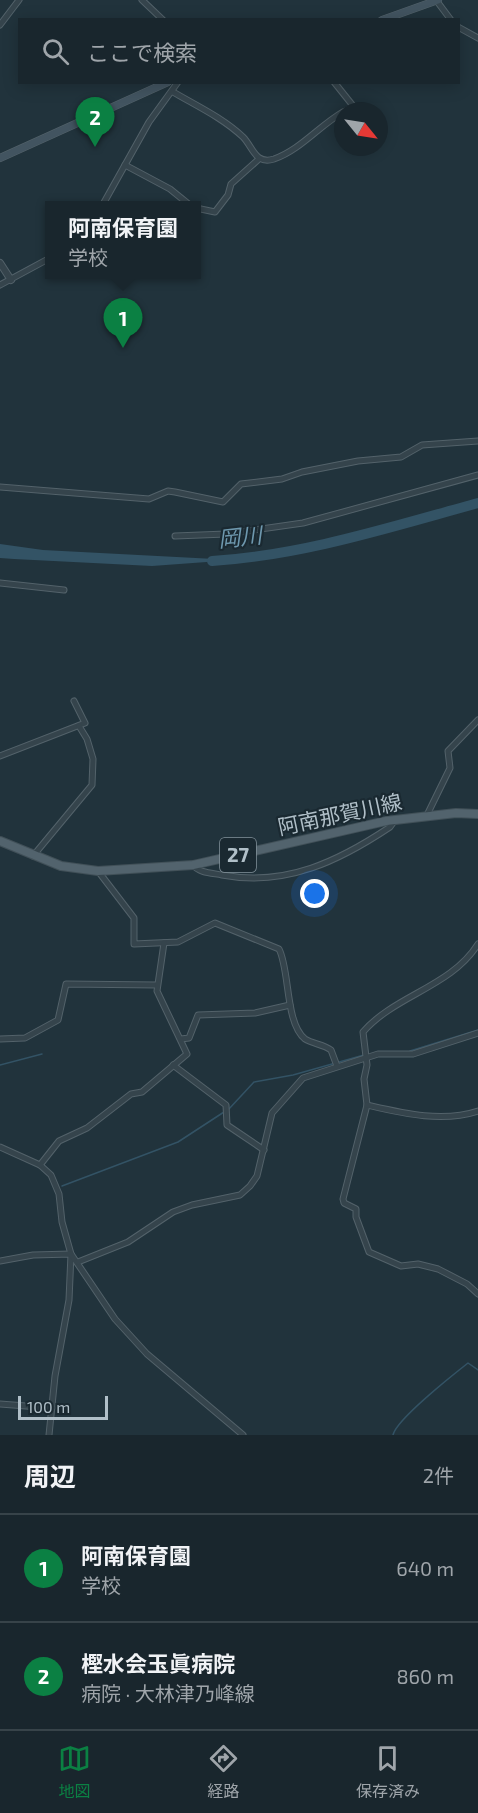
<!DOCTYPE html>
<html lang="ja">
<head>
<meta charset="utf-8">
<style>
	:root { --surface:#19262d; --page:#263239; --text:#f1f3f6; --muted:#9fa5aa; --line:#374349; --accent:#0b8043 }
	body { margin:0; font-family:"Exo 2","Noto Sans JP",sans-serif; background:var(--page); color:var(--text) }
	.compass { position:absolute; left:334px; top:102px; width:54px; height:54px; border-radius:50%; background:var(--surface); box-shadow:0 3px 15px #0003; rotate:120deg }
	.scale { position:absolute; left:18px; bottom:15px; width:90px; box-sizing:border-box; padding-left:6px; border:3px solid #b0bfc8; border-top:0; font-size:16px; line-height:21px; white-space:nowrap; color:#b0bfc8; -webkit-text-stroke:4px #1a2931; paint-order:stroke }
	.you { position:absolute; left:315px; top:894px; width:21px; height:21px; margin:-15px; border:4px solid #fff; border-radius:50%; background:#1a73e8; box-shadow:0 0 0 9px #1a73e833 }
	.badge { display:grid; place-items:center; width:39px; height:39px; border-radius:50%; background:var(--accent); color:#fff; font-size:20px; font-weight:700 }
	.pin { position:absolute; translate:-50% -50px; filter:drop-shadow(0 2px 3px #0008) }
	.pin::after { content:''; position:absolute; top:32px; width:21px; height:18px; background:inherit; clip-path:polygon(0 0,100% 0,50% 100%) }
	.popup { position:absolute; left:45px; top:201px; width:156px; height:78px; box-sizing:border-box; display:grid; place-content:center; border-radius:0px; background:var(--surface); filter:drop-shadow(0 2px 4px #0005); font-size:20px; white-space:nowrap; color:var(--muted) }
	.popup b { font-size:22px; color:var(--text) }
	.popup::after { content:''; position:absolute; left:50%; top:100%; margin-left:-12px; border:12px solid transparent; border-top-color:var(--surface) }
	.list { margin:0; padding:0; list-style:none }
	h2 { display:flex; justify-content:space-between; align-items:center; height:78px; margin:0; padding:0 24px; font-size:26px }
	h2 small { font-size:20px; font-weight:400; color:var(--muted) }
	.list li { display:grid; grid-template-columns:39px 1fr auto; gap:18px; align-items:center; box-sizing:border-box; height:108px; padding:0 24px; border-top:2px solid var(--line) }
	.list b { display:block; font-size:22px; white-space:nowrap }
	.list p { margin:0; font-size:20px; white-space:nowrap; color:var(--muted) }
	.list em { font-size:20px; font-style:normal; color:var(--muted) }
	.icon { flex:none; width:33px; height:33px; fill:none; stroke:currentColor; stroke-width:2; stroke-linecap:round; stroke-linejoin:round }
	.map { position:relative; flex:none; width:478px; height:1435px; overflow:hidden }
	.search { position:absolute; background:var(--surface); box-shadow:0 3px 15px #0003; left:18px; right:18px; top:18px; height:66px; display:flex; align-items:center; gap:15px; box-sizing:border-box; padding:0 21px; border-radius:0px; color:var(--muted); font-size:22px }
	.sheet { height:294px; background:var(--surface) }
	nav { display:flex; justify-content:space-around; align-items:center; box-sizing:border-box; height:84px; border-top:2px solid var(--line); background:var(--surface); font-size:16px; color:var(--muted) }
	nav a { display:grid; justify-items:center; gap:3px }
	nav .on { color:var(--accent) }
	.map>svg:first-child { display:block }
	.water { fill:#335365 }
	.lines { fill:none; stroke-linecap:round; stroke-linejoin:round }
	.stream { stroke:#335365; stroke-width:1.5 }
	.river { stroke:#335365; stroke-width:10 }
	.minor-casing { stroke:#53626a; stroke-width:7 }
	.tertiary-casing { stroke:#53626a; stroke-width:8 }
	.secondary-casing { stroke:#53626a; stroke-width:8 }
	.primary-casing { stroke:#415058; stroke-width:10 }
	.minor { stroke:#35444c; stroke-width:5 }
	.tertiary { stroke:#35444c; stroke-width:6 }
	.secondary { stroke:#425460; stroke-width:7 }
	.primary { stroke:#52636d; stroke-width:8 }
	.labels { text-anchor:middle; stroke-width:4.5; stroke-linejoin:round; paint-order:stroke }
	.shield { fill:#1a2931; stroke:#83929b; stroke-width:1.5 }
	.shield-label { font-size:20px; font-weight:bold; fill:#b0bfc8 }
	.street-label { font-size:21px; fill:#b0bfc8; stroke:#1a2931 }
	.water-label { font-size:22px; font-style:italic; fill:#6e98ae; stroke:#1a2931 }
</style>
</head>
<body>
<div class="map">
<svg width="478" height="1435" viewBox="0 0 478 1435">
	<rect width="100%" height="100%" fill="#21333c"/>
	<!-- water -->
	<polygon class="water" points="0,544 43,550 234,560 152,566 14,559 0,558"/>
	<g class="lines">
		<!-- stream -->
		<g class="stream">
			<polyline points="410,1051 478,1030"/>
			<polyline points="0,1065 42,1054"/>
			<polyline points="228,1110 254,1082 293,1075 364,1055"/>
			<polyline points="62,1186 178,1142 224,1112"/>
			<path d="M393,1435C396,1420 454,1374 468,1363L478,1370"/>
		</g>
		<!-- river -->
		<path class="river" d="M212,561C304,555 390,527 478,503"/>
		<!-- minor casing -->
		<g class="minor-casing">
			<g id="minor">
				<polyline points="142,0 163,20"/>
				<polyline points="436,0 451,20"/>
				<polyline points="0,25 19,0"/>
				<polyline points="458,27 478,38"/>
				<polyline points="334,82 354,107 346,111"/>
				<path d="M173,92C197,106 223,118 243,137C253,147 255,165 274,159C300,150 319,126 343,112"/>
				<polyline points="125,165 170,189 191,206"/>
				<polyline points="102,206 149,122 178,82"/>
				<polyline points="196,208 215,212 228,195 231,184 259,159"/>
				<polyline points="0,285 50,258"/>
				<polyline points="0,487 149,499 168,491 175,492 223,502 241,484 282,479 302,472 358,461 401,457 422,445 478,441"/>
				<polyline points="175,536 226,534 303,523 478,475"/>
				<polyline points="0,583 64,590"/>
				<polyline points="0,756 85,723 74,701"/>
				<polyline points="427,815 450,768 448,751 478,720"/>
				<polyline points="33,856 92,785 93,759 87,739 79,726"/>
				<path d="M193,865C199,873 212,873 222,875C286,887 339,861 390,827L395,820"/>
				<path d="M98,871L134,918V944L178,942L215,923L279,949C290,970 285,1023 305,1039C313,1044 323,1044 331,1050L337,1066"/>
				<path d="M478,944C451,987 395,995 363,1032L367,1065L364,1079L367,1105L343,1199L344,1203L356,1209V1217L369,1252L401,1266L418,1264L438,1269L467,1284L478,1294"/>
				<polyline points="0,1039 25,1038 58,1020 66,984 157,985"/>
				<polyline points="181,1039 189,1038 198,1015 255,1013 290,1005"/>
				<polyline points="173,1065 226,1105 227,1125 264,1150"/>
				<path d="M367,1105C402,1113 442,1123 478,1111"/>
				<polyline points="0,1147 40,1165 51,1175 59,1194 62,1222 71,1254 69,1300 55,1376 49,1435"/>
				<polyline points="40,1165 59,1141 87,1128 131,1094 142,1092 187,1054 157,991 164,943"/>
				<polyline points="0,1261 33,1255 71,1254 115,1319 147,1354 243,1435"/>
				<polyline points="78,1262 128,1242 173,1212 192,1205 240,1195 250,1186 257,1176 272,1113 303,1078 378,1054 413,1054 478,1033"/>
				<polyline points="0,1404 52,1408"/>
			</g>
		</g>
		<!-- tertiary casing -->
		<g class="tertiary-casing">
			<polyline id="tertiary" points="0,263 11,280"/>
		</g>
		<!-- secondary casing -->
		<g class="secondary-casing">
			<g id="secondary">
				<polyline points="382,20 438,0"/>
				<polyline points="0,158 168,82"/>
			</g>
		</g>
		<!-- primary casing -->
		<g class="primary-casing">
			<polyline id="primary" points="0,841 61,866 98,871 193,865 386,821 456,813 478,814"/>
		</g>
		<!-- minor -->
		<use href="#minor" class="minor"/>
		<!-- tertiary -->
		<use href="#tertiary" class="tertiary"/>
		<!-- secondary -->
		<use href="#secondary" class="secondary"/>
		<!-- primary -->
		<use href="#primary" class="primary"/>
	</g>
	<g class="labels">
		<!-- shield labels -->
		<rect class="shield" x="220" y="838" width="36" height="34" rx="4.5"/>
		<g class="shield-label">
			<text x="238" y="862">27</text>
		</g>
		<!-- street labels -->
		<g class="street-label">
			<text transform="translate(340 815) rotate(-12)" y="7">阿南那賀川線</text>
		</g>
		<!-- water labels -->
		<g class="water-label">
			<text transform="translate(240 537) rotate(-6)" y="8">岡川</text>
		</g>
	</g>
</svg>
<svg class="compass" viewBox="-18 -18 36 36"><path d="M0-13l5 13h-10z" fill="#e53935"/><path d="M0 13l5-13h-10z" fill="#9fa5aa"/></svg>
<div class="scale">100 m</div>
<div class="you"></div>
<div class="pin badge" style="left:123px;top:348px">1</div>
<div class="popup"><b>阿南保育園</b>学校</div>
<div class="pin badge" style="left:95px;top:147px">2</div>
<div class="search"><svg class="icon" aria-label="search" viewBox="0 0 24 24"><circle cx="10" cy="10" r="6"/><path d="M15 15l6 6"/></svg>ここで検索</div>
</div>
<section class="sheet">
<h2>周辺<small>2件</small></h2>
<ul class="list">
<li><span class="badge">1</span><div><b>阿南保育園</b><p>学校</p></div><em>640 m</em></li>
<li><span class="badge">2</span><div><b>樫水会玉眞病院</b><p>病院 · 大林津乃峰線</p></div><em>860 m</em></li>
</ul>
</section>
<nav>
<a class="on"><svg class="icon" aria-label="map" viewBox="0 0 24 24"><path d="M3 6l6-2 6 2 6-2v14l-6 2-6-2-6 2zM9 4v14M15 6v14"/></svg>地図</a>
<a><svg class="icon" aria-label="directions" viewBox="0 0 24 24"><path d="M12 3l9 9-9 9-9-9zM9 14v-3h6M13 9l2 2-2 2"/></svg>経路</a>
<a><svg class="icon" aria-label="saved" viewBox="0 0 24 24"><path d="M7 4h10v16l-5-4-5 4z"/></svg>保存済み</a>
</nav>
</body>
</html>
